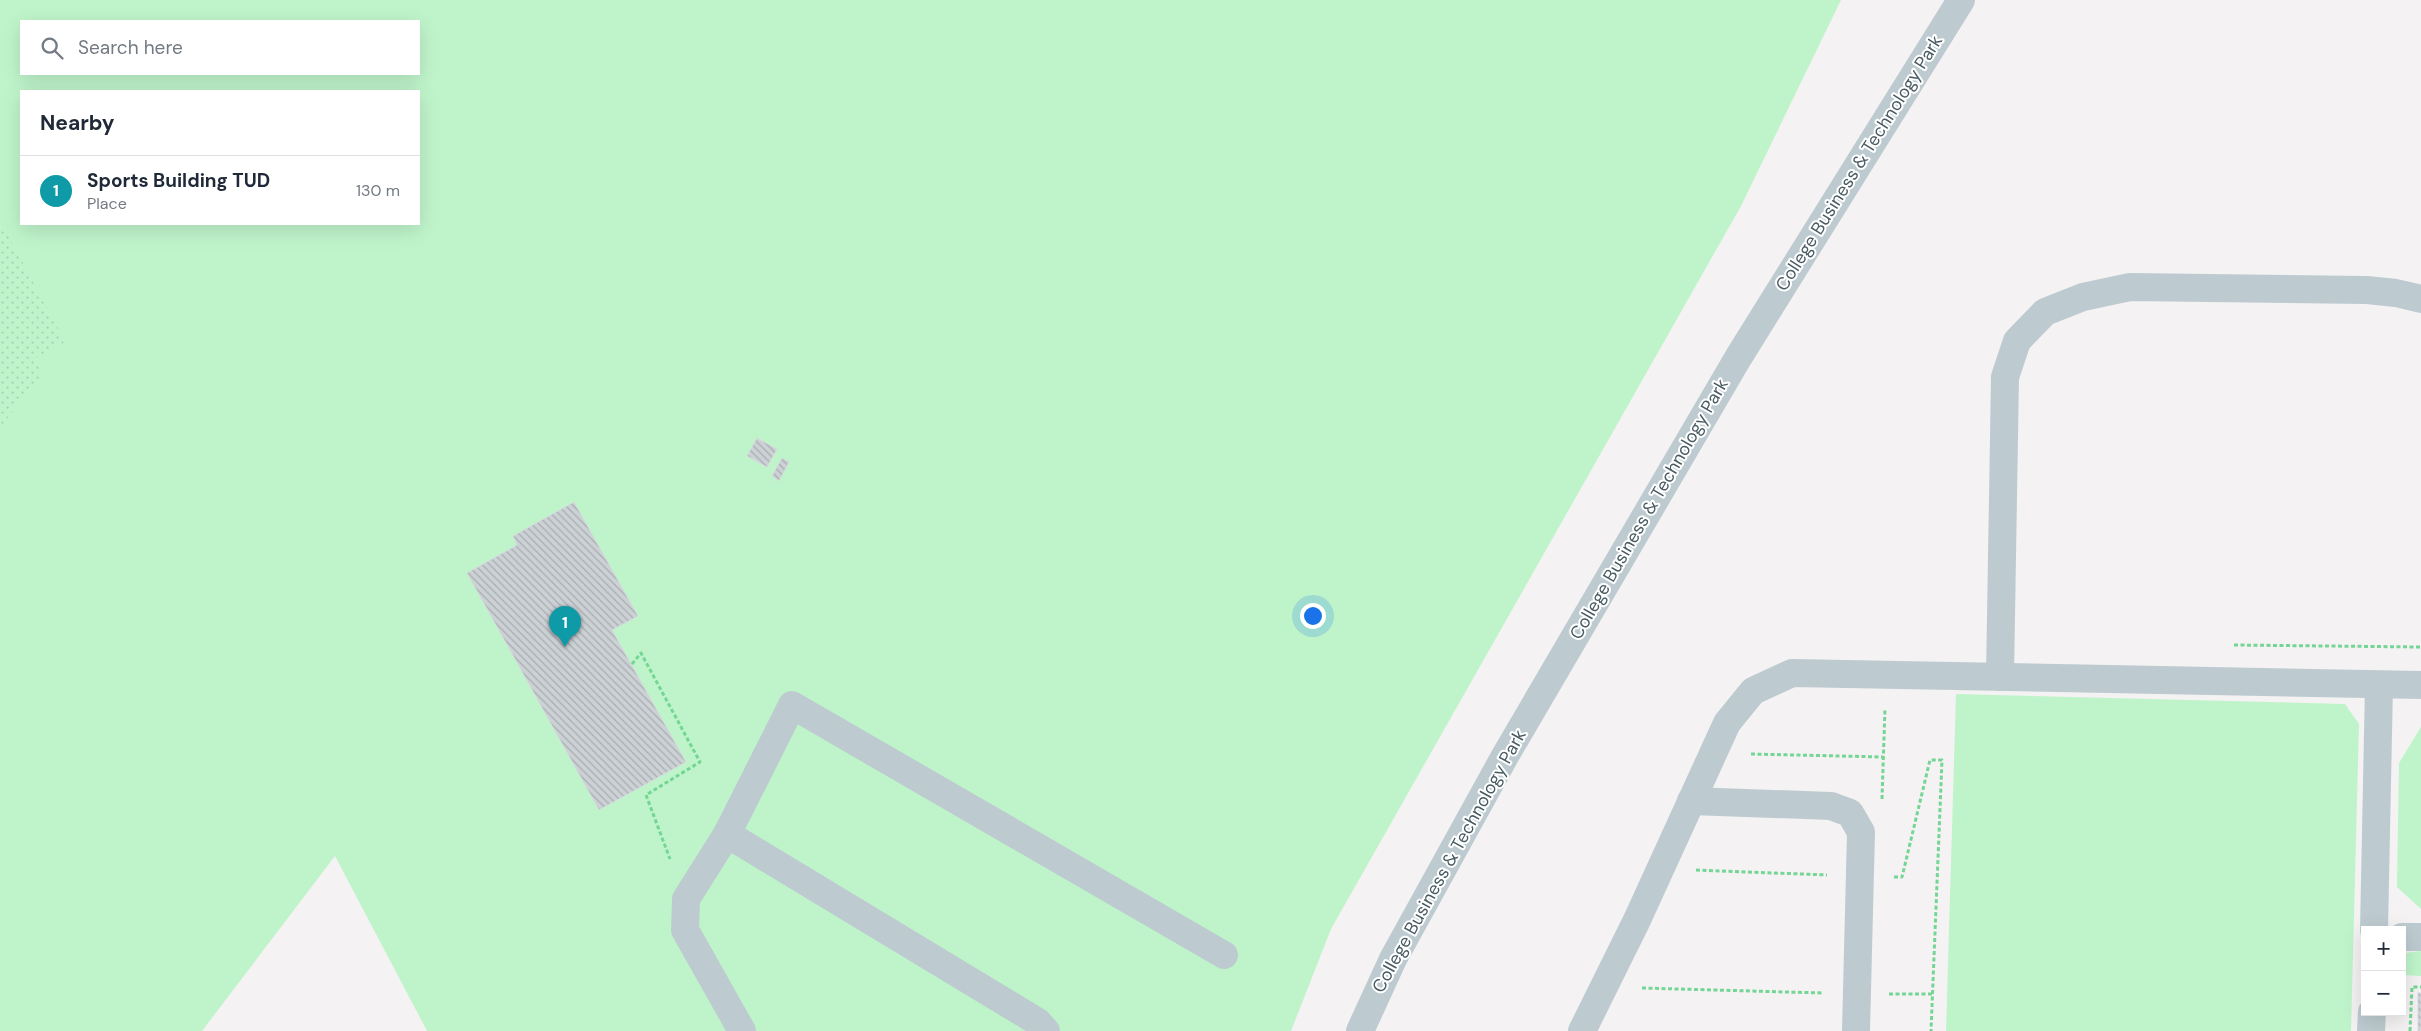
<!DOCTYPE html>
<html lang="en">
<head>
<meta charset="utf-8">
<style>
	:root { --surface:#fff; --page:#f6f6f7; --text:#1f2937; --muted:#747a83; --line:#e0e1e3; --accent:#ea580c }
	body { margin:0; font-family:"DM Sans",sans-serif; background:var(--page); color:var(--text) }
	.controls { position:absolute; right:15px; bottom:15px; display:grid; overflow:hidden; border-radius:0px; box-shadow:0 5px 20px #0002 }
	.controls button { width:45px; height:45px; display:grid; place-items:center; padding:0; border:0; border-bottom:1px solid var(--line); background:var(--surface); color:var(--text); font:25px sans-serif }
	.you { position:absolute; left:1312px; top:615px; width:18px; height:18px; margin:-12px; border:4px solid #fff; border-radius:50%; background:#1a73e8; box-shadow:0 0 0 8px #1a73e833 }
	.badge { display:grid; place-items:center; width:32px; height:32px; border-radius:50%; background:var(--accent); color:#fff; font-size:16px; font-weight:700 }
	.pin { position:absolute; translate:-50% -41px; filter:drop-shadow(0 1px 2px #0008) }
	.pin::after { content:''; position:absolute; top:26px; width:18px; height:15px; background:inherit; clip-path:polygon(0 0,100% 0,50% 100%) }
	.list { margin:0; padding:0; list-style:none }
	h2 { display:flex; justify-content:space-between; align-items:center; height:65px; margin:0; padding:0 20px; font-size:21px }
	h2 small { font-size:16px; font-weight:400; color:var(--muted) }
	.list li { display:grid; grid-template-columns:32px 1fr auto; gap:15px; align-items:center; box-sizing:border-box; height:70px; padding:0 20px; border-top:1px solid var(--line) }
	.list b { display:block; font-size:19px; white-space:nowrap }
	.list p { margin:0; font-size:16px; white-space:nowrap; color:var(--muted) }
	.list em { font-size:16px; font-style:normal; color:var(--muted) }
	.icon { flex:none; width:28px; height:28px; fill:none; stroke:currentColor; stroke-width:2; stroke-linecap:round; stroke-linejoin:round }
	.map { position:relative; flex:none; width:2421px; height:1031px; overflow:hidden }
	.search { position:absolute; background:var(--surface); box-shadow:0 5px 20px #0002; left:20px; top:20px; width:400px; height:55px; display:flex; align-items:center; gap:12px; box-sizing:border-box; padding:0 18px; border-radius:0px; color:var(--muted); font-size:19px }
	.panel { position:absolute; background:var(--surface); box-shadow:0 5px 20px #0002; left:20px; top:90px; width:400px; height:135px; border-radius:0px }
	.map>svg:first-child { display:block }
	.grass { fill:#bff4ca; fill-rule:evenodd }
	.park { fill:url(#park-dots) }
	.building { fill:url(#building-back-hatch); stroke:#d6dade }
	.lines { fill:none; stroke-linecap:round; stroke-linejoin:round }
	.path { stroke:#74d694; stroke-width:3; stroke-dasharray:4 2.5; stroke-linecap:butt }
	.minor { stroke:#bdcbd0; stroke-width:28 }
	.labels { text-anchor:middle; stroke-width:4; stroke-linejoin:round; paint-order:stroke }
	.street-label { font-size:18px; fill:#485b62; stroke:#fff }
</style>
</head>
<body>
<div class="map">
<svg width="2421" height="1031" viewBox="0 0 2421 1031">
	<defs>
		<pattern id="park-dots" width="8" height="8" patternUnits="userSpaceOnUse" patternTransform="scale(1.25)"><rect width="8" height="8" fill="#bff4ca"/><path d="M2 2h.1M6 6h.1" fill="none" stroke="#a6d3b0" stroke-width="1.8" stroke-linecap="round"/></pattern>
		<pattern id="building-back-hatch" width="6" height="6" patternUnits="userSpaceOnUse" patternTransform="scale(1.25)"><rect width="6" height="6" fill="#ccd1d5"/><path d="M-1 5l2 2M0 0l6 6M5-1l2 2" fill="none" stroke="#a8adb0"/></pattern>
	</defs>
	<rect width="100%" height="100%" fill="#f5f2f3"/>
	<!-- grass -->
	<g class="grass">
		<path d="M0,0H1841L1741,206L1331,929L1291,1031H427L335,856L202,1031H0ZM21,21H419V74H21ZM21,91H419V224H21Z"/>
		<polygon points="1956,694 2345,704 2359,724 2351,1031 1946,1031"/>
		<polygon points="2421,727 2421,909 2397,887 2399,763"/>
		<polygon points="2421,951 2421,976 2402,975 2404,953"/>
	</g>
	<!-- park -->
	<polygon class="park" points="0,220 65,342 34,359 43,375 0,427"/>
	<!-- building -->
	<g class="building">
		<polygon points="757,438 777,449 767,467 747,456"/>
		<polygon points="782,458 789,462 779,481 772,476"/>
		<polygon points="574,502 638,616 612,630 686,762 599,810 467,573 517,545 513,536"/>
		<rect x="2418" y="993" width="3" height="38"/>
	</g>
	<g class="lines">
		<!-- path -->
		<g class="path">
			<polyline points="2234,645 2421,647"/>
			<polyline points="632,664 641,653 700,762 646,795 670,859"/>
			<polyline points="1751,754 1883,757"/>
			<polyline points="1882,799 1885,708"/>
			<polyline points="1696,870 1827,875"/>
			<polyline points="1894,877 1902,877 1930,760 1942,760 1931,1031"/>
			<polyline points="1642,988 1823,993"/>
			<polyline points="1889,994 1934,994"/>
			<polyline points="2410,1031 2412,987 2421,987"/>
		</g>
		<!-- minor -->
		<g class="minor">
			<polyline points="2000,677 2005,377 2017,341 2045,312 2083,297 2130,287 2367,290 2396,293 2421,299"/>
			<polyline points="1691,801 1831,806 1850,813 1861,832 1856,1031"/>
			<polyline points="727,834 792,705 1224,955"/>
			<polyline points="2374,930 2379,685"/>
			<polyline points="2402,937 2421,937"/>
			<polyline points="742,1031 685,930 686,899 727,834 1038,1022 1046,1031"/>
			<polyline points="1360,1031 1393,959 1505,756 1738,358 1961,0"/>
			<polyline points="1582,1031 1637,920 1727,723 1753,691 1792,673 2421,685"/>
			<polyline points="2371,1031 2372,1012"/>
		</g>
	</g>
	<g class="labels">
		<!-- street labels -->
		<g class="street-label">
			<text transform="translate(1859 163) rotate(-58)" y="6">College Business &amp; Technology Park</text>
			<text transform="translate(1649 509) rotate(-60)" y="6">College Business &amp; Technology Park</text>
			<text transform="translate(1449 861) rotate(-61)" y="6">College Business &amp; Technology Park</text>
		</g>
	</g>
</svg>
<div class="controls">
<button>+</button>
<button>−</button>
</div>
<div class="you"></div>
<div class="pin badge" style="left:565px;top:647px;background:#0f9aa8">1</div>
<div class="search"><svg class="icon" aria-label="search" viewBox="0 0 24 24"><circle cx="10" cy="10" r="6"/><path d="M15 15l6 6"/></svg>Search here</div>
<section class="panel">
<h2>Nearby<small></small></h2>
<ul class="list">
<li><span class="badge" style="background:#0f9aa8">1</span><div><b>Sports Building TUD</b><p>Place</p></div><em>130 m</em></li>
</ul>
</section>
</div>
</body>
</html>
